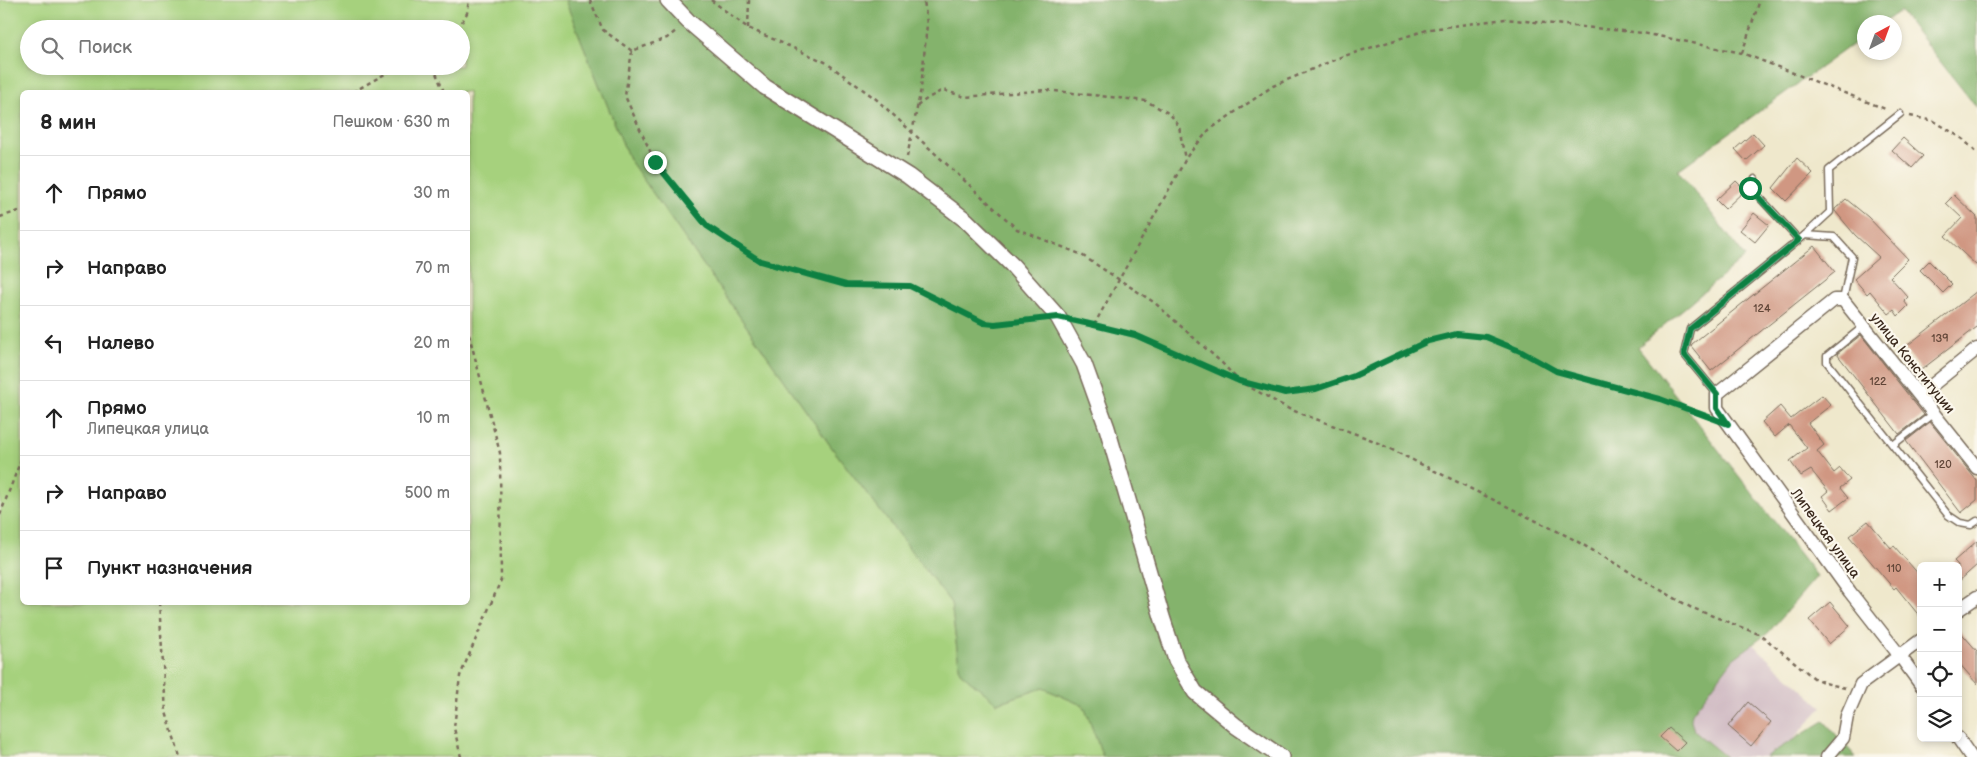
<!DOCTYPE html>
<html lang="ru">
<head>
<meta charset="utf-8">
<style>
	:root { --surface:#fff; --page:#f6f6f6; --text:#222; --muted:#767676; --line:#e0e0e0 }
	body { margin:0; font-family:"Balsamiq Sans",sans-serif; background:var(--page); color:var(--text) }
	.controls { position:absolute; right:15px; bottom:15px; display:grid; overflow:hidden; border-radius:8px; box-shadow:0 2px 8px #0003 }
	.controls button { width:45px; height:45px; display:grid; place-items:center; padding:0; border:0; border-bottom:1px solid var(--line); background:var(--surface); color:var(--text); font:25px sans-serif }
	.compass { position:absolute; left:1857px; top:15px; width:45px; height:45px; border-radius:50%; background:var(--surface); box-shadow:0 2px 8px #0003; rotate:41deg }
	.stop { position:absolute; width:15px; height:15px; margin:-11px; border:4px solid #0b8043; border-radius:50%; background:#fff }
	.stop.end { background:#0b8043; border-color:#fff; box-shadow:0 1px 5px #0008 }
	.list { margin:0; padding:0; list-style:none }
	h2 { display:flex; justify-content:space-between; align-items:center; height:65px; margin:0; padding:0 20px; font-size:21px }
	h2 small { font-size:16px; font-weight:400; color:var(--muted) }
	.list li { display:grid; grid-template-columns:32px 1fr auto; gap:15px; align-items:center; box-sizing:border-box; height:75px; padding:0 20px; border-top:1px solid var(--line) }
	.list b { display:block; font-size:19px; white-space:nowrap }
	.list p { margin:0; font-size:16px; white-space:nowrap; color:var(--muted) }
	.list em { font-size:16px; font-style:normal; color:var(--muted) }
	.icon { flex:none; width:28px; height:28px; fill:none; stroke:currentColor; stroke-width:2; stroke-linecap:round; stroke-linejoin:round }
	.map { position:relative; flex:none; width:1977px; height:757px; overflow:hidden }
	.search { position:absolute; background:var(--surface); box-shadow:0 2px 8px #0003; left:20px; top:20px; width:450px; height:55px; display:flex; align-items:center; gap:12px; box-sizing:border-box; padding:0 18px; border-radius:28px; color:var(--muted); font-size:19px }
	.panel { position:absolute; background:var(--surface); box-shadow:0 2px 8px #0003; left:20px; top:90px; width:450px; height:515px; border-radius:8px }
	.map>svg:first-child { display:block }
	.industrial { fill:#d2bdc5 }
	.green { fill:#a6d17d; stroke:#707e4e; fill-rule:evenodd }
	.forest { fill:#84b36c; stroke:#606e45 }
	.building { fill:#d09782 }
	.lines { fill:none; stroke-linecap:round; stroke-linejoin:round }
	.service-casing { stroke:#7a6c5b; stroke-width:9 }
	.minor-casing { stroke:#7a6c5b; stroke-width:15 }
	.tertiary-casing { stroke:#7a6c5b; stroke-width:18 }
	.path { stroke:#7a6c5b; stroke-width:2.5; stroke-dasharray:4 4; stroke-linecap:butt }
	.service { stroke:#fff; stroke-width:6 }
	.minor { stroke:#fff; stroke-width:12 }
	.tertiary { stroke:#fff; stroke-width:15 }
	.route { stroke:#0b8043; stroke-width:6 }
	.labels { text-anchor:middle; stroke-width:4.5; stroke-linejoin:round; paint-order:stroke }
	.number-label { font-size:11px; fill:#604537 }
	.street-label { font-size:14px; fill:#3b2a1e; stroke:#fbf7ec }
</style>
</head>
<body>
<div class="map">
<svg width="1977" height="757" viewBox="0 0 1977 757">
	<rect width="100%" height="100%" fill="#fbf7ec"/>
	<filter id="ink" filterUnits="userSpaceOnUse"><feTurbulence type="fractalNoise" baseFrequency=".02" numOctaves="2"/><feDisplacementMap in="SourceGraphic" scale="10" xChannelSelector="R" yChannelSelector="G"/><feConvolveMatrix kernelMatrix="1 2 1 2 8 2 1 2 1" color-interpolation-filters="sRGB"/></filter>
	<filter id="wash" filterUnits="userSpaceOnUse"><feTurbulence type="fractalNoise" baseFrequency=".0096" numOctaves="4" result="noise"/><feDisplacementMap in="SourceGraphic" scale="20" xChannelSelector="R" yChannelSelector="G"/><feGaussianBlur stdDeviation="1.12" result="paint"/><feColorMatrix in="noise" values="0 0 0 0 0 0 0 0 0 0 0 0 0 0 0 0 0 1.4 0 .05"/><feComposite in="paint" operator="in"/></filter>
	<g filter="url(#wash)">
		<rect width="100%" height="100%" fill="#efe8cc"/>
		<!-- industrial -->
		<polygon class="industrial" points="1738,631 1822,707 1778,757 1675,757 1648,733"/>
		<!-- green -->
		<path class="green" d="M0,0H565L629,159L832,448L951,603L960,672L997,703L1043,688L1084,706L1103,757H0ZM29,29H461V66H29ZM22,92H468V602H22Z"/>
		<!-- forest -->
		<g class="forest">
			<polygon points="565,0 1977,0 1977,108 1900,11 1884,22 1864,22 1864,36 1678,170 1745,257 1638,347 1817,576 1768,633 1733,659 1690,716 1694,731 1726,757 1103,757 1084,706 1043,688 997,703 960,672 951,603 832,448 629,159"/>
			<polygon points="1824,721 1856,757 1765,757"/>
		</g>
		<g id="blocks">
			<!-- building -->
			<g class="building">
				<polygon points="1753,133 1764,145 1746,161 1735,149"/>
				<polygon points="1903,138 1923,156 1912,168 1892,150"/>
				<polygon points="1797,158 1813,173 1786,201 1773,188"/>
				<polygon points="1736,181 1745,190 1725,209 1716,200"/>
				<polygon points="1954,195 1977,217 1977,266 1945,236 1962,218 1946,203"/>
				<polygon points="1846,199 1868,217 1908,259 1890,277 1908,297 1904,301 1908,306 1898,316 1894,310 1889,314 1870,291 1867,294 1854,279 1879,257 1855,235 1835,211 1835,209"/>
				<polygon points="1754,213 1769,225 1755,242 1740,230"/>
				<polygon points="1814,246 1835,272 1711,371 1691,346 1692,344"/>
				<polygon points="1929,261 1952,284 1943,293 1920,270"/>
				<polygon points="1977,291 1977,327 1921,370 1904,348"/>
				<polygon points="1861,335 1924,415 1899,434 1837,354"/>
				<polygon points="1822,395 1831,405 1808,423 1824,445 1817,451 1834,473 1840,468 1850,480 1840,488 1848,498 1832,510 1822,496 1828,491 1811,470 1801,476 1790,461 1807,448 1789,425 1775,437 1762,422 1780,406 1791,419"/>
				<polygon points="1930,422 1977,481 1977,500 1961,513 1906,441"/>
				<polygon points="1868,521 1891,548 1894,546 1921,577 1921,618 1896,587 1894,589 1849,536"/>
				<polygon points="1977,541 1977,565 1958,582 1958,565 1954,561"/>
				<polygon points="1830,602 1850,626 1829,644 1809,620"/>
				<polygon points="1958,629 1977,651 1977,684 1958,662"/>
				<polygon points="1748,702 1771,722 1751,746 1728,726"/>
				<polygon points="1669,728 1685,742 1676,751 1660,737"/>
			</g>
		</g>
	</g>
	<g filter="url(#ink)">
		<use href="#blocks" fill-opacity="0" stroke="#7a6c5b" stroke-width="1"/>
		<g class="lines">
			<!-- service casing -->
			<g class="service-casing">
				<g id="service">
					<polyline points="1755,179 1750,187 1799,240"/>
					<polyline points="1805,235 1830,212 1829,170 1900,114"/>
					<polyline points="1864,326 1827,356 1827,362 1948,515 1960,523 1971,525 1977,521"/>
					<polyline points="1717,394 1684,354 1690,329 1805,235 1834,237 1852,257 1843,300"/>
					<polyline points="1893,445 1934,413"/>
				</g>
			</g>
			<!-- minor casing -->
			<g class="minor-casing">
				<g id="minor">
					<polyline points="1920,395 1977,349"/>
					<polyline points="1958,610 1977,597"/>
					<polyline points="1921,685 1900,656 1850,592 1717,408 1717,394 1834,300 1843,300 1977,468"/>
					<polyline points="1958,738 1971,757"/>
					<polyline points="1827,757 1843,738 1847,716 1861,684 1921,640"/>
				</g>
			</g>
			<!-- tertiary casing -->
			<g class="tertiary-casing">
				<polyline id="tertiary" points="668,0 688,21 765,87 908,176 967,221 1012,265 1058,317 1084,364 1107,428 1162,617 1176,660 1195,692 1236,726 1281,757"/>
			</g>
			<!-- path -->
			<g class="path">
				<polyline points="590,0 603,30 632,51 667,38 677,30"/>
				<polyline points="711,0 748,28 825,62 876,99 1017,229 1080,254 1155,303 1222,363 1239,381 1289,409 1372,440 1573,539 1690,607 1761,635 1814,678 1825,683 1845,688"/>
				<polyline points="748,28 749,0"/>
				<polyline points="458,29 467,13 469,0"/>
				<polyline points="632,51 625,96 655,162 707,226 760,261 846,285 910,286 984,323 995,324 1040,319"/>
				<polyline points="1742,53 1760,0"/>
				<polyline points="433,66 444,92"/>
				<polyline points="353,92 392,70 421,66"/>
				<polyline points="917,106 928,98 943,90 965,97 1046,90 1146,101 1170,114 1179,126 1185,160"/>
				<polyline points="1910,116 1934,121 1963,139 1977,153"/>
				<polyline points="907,157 921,89 927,24 924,0"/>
				<polyline points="0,217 22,210"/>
				<polyline points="1078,321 1135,335 1236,380"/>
				<polyline points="1094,325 1188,155 1209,130 1273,86 1341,57 1430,29 1505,19 1643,33 1742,53 1888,110"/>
				<polyline points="1243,382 1285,393 1316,389 1354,376 1428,341 1457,334 1487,337 1520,351 1556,371 1660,399 1706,416"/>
				<polyline points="0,515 22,457"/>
				<polyline points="159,602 166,712 180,757"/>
				<polyline points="461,757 454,728 460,676 501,580 500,453 468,331"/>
			</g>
			<!-- service -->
			<use href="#service" class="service"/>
			<!-- minor -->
			<use href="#minor" class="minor"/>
			<!-- tertiary -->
			<use href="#tertiary" class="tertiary"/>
		</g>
	</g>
	<g class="lines" filter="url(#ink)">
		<!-- route -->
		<polyline class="route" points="655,162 707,226 760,261 846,285 910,286 984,323 995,324 1058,317 1094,325 1135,335 1239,381 1285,393 1316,389 1354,376 1428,341 1457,334 1486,337 1520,351 1556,371 1660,399 1728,424 1717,408 1717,394 1684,354 1690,329 1799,240 1750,188"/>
	</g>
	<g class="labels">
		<!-- number labels -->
		<g class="number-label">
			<text x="1762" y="312">124</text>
			<text x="1940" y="342">139</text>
			<text x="1878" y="385">122</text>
			<text x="1943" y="468">120</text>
			<text x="1894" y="572">110</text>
		</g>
		<!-- street labels -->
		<g class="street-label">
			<text transform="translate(1913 363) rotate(51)" y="5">улица Конституции</text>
			<text transform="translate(1826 533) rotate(54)" y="5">Липецкая улица</text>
		</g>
	</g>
</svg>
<div class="controls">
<button>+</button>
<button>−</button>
<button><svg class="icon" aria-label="locate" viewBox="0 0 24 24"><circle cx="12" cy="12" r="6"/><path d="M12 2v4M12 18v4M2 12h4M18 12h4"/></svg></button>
<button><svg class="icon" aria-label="layers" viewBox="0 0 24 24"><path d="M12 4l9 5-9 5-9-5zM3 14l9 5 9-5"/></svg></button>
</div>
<svg class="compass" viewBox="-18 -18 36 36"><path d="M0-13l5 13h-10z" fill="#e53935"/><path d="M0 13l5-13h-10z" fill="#767676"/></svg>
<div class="stop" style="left:1750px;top:188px"></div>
<div class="stop end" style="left:655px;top:162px"></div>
<div class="search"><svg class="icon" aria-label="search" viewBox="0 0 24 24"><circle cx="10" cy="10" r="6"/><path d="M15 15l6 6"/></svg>Поиск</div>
<section class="panel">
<h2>8 мин<small>Пешком · 630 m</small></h2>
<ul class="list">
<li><svg class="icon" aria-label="ahead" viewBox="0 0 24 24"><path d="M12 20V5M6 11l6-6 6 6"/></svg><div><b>Прямо</b></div><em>30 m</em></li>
<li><svg class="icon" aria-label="right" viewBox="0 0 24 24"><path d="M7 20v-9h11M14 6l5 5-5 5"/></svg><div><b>Направо</b></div><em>70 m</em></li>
<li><svg class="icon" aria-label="left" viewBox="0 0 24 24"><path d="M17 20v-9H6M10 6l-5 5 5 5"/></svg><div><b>Налево</b></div><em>20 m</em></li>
<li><svg class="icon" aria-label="ahead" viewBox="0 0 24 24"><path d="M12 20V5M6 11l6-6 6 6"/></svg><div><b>Прямо</b><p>Липецкая улица</p></div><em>10 m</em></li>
<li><svg class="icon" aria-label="right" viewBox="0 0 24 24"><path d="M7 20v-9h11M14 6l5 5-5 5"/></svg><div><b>Направо</b></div><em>500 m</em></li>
<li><svg class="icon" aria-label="arrive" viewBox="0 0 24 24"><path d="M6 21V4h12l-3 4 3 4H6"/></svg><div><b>Пункт назначения</b></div></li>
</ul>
</section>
</div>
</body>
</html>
